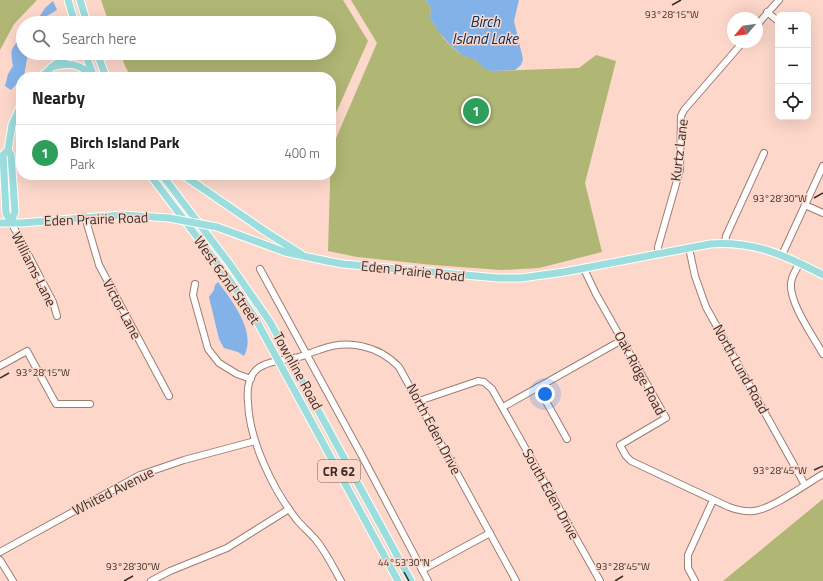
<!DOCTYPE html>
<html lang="en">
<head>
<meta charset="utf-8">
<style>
	:root { --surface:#fff; --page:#f6f6f6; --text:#202124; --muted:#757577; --line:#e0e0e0; --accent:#db2777 }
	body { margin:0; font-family:"Titillium Web",sans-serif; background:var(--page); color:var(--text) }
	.controls { position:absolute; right:12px; top:12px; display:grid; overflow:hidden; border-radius:8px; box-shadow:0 4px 16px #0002 }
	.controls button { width:36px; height:36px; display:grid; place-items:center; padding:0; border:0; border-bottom:1px solid var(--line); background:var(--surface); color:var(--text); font:20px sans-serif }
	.compass { position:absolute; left:727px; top:12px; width:36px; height:36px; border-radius:50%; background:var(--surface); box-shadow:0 4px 16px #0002; rotate:241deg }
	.you { position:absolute; left:545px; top:394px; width:14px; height:14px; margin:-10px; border:3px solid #fff; border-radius:50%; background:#1a73e8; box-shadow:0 0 0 6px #1a73e833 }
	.badge { display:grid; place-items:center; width:26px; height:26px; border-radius:50%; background:var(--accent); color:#fff; font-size:13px; font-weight:700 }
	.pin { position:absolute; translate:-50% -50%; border:2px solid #fff; box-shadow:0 1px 4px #0006 }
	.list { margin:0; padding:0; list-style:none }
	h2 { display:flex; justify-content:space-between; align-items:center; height:52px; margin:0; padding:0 16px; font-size:17px }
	h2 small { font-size:13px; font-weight:400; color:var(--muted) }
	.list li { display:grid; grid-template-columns:26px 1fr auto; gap:12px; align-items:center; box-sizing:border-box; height:56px; padding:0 16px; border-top:1px solid var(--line) }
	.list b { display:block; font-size:15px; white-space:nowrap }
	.list p { margin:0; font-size:13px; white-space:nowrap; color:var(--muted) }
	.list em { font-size:13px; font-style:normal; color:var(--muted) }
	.icon { flex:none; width:22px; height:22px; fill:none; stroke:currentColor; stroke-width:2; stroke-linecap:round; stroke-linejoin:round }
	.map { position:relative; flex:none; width:823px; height:581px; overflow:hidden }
	.search { position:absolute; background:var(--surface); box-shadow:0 4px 16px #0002; left:16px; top:16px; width:320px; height:44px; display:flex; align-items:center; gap:10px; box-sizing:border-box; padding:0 14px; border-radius:22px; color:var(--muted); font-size:15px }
	.panel { position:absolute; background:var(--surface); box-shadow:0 4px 16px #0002; left:16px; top:72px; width:320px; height:108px; border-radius:16px }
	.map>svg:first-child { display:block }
	.green { fill:#b0b674 }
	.water { fill:#83b2e9 }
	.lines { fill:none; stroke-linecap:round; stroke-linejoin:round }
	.minor-casing { stroke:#9e7d72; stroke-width:8 }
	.major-casing { stroke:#fff; stroke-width:9 }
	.minor { stroke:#fff; stroke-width:6 }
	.major { stroke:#9cdddd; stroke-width:7 }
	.major-bridge-casing { stroke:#fff; stroke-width:9; stroke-linecap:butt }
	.major-bridge { stroke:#9cdddd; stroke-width:7 }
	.ticks { fill:none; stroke:#3a2d28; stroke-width:1.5 }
	.labels { text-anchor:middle; stroke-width:3; stroke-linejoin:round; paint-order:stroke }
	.shield { fill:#fcd7ca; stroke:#746059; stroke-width:1 }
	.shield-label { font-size:13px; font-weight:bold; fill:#3a2d28 }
	.street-label { font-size:14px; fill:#3a2d28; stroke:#fcd7ca }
	.water-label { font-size:15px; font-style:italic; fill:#002f60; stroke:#fcd7ca }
	.ticks-label { font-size:10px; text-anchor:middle; fill:#3a2d28; stroke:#fcd7ca; stroke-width:3; stroke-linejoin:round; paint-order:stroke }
</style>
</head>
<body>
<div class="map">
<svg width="823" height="581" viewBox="0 0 823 581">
	<rect width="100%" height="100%" fill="#fcd7ca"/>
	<!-- green -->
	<g class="green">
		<polygon points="0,0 37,0 14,24 0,50"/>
		<polygon points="101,0 343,0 368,41 331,124 331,77 131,77 125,66 120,53 329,53 329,23 109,23"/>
		<path d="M351,0H426L431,8L430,18C438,31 448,47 463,55C466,57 471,57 474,59C481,62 483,68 492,71L579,68L596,55L616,61L585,183L602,252L539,268L501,270L433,265L357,257L328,251L331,150L377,43Z"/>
		<polygon points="823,499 823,581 723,581"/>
	</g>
	<!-- water -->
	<g class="water">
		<polygon points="426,0 519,0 514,21 523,59 521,65 515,70 492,71 485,69 476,60 462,55 451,46 438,31 430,18 431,8"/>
		<polygon points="53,1 57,10 45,17 40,23 34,23 38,19 45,8"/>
		<path d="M23,35V53H28L24,76L11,90L5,86L8,74L13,66C10,47 11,50 23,35Z"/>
		<path d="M218,282C232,301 257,332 244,356L238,352L224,348L219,339L209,297L214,290L215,285Z"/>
	</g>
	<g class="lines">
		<!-- minor casing -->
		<g class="minor-casing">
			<g id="minor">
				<polyline points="767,12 778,21"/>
				<polyline points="757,25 779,0"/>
				<polyline points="805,205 823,213"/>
				<polyline points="85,217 99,265 169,396"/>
				<polyline points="11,222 53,302 57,316"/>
				<polyline points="725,243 726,236 764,153"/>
				<polyline points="689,248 695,276 706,307 805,485"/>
				<polyline points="658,254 658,247 680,170 681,116 684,110 743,42"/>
				<polyline points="782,255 823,166"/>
				<path d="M800,263C796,269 792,275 791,283C789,303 813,336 823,354"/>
				<polyline points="260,269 362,456 428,581"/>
				<path d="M584,269L596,294L666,418L620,445L626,456L631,461L729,507C737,510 745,512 754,511C772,509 806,484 823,474"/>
				<polyline points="195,284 193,295 208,349 219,363 237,374 251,379"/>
				<polyline points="0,366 27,351 56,404 90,404"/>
				<polyline points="538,387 567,439"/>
				<polyline points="419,401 478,381 484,382 492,389 600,581"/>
				<polyline points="503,407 622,340"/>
				<polyline points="0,552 140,475 184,460 255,441"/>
				<polyline points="0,560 13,581"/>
				<polyline points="422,570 490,533"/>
				<polyline points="151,581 170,571 227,548 289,509"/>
				<path d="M341,581C333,567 326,552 316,540C310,533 303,527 297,520C273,490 249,440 248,402C247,392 248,378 256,370C266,361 286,360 299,357C306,355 312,352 319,350C347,339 378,345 399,367L516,581"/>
				<polyline points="695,581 688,568 688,555 713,500"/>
			</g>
		</g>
		<!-- major casing -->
		<g class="major-casing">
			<g id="major">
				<polyline points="68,0 75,23"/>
				<polyline points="80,0 87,23"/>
				<polyline points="85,53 94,77"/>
				<polyline points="97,53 106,77"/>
				<path d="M52,67C67,63 81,62 91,77"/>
				<polyline points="41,77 53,66 73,53"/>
				<polyline points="8,150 11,155 15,212 11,222"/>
				<polyline points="150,175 226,275 255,318 398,581"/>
				<polyline points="162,175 229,263 270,322 411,581"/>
				<polyline points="183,175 269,234 301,254"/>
				<polyline points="11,222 6,213 3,155 8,150 12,125 21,105"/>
				<polyline points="0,223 21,223 122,215 169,218"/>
				<path d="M217,227L285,252L327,261L343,264L498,278H521L564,272L710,244C754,241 785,255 823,275"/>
			</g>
		</g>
		<!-- minor -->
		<use href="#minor" class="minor"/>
		<!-- major -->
		<use href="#major" class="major"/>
		<!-- major-bridge casing -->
		<g class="major-bridge-casing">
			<polyline id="major-bridge" points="169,218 217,227"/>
		</g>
		<!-- major-bridge -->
		<use href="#major-bridge" class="major-bridge"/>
	</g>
	<!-- ticks -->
	<path class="ticks" d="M672,5L681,0M814,198L823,193M0,378L9,373M814,470L823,466M404,572L409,581M124,581L133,576M615,581L623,576"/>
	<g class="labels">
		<!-- shield labels -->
		<rect class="shield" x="318" y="460" width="42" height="22" rx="3"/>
		<g class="shield-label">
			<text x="339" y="476">CR 62</text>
		</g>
		<!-- street labels -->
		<g class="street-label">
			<text transform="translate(679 150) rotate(-83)" y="5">Kurtz Lane</text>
			<text transform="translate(96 219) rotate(-2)" y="5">Eden Prairie Road</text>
			<text transform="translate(34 269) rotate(63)" y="5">Williams Lane</text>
			<text transform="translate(413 271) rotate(6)" y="5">Eden Prairie Road</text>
			<text transform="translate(227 280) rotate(55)" y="5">West 62nd Street</text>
			<text transform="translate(122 309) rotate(62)" y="5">Victor Lane</text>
			<text transform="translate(741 369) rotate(61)" y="5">North Lund Road</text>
			<text transform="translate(298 371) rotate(61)" y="5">Townline Road</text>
			<text transform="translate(640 373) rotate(62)" y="5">Oak Ridge Road</text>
			<text transform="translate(434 429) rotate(62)" y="5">North Eden Drive</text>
			<text transform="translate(113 491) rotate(-27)" y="5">Whited Avenue</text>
			<text transform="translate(551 494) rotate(61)" y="5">South Eden Drive</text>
		</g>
		<!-- water labels -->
		<g class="water-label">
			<text x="485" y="27">Birch<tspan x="485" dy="17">Island Lake</tspan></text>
		</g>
	</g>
	<g class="ticks-label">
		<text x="672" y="18">93°28'15"W</text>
		<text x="780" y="202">93°28'30"W</text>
		<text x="43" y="376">93°28'15"W</text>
		<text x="780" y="474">93°28'45"W</text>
		<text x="404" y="566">44°53'30"N</text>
		<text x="133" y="570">93°28'30"W</text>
		<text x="623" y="570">93°28'45"W</text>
	</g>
</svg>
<div class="controls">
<button>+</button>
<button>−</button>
<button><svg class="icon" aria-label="locate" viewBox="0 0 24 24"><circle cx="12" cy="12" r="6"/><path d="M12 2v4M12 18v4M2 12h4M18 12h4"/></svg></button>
</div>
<svg class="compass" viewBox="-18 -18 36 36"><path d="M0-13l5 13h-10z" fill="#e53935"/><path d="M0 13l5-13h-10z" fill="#757577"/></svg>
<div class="you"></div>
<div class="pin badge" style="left:476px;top:111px;background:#2e9e5b">1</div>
<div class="search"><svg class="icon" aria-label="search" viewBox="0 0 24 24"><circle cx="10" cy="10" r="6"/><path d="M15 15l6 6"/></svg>Search here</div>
<section class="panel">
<h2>Nearby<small></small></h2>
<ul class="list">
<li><span class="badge" style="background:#2e9e5b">1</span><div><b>Birch Island Park</b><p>Park</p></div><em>400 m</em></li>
</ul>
</section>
</div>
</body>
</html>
